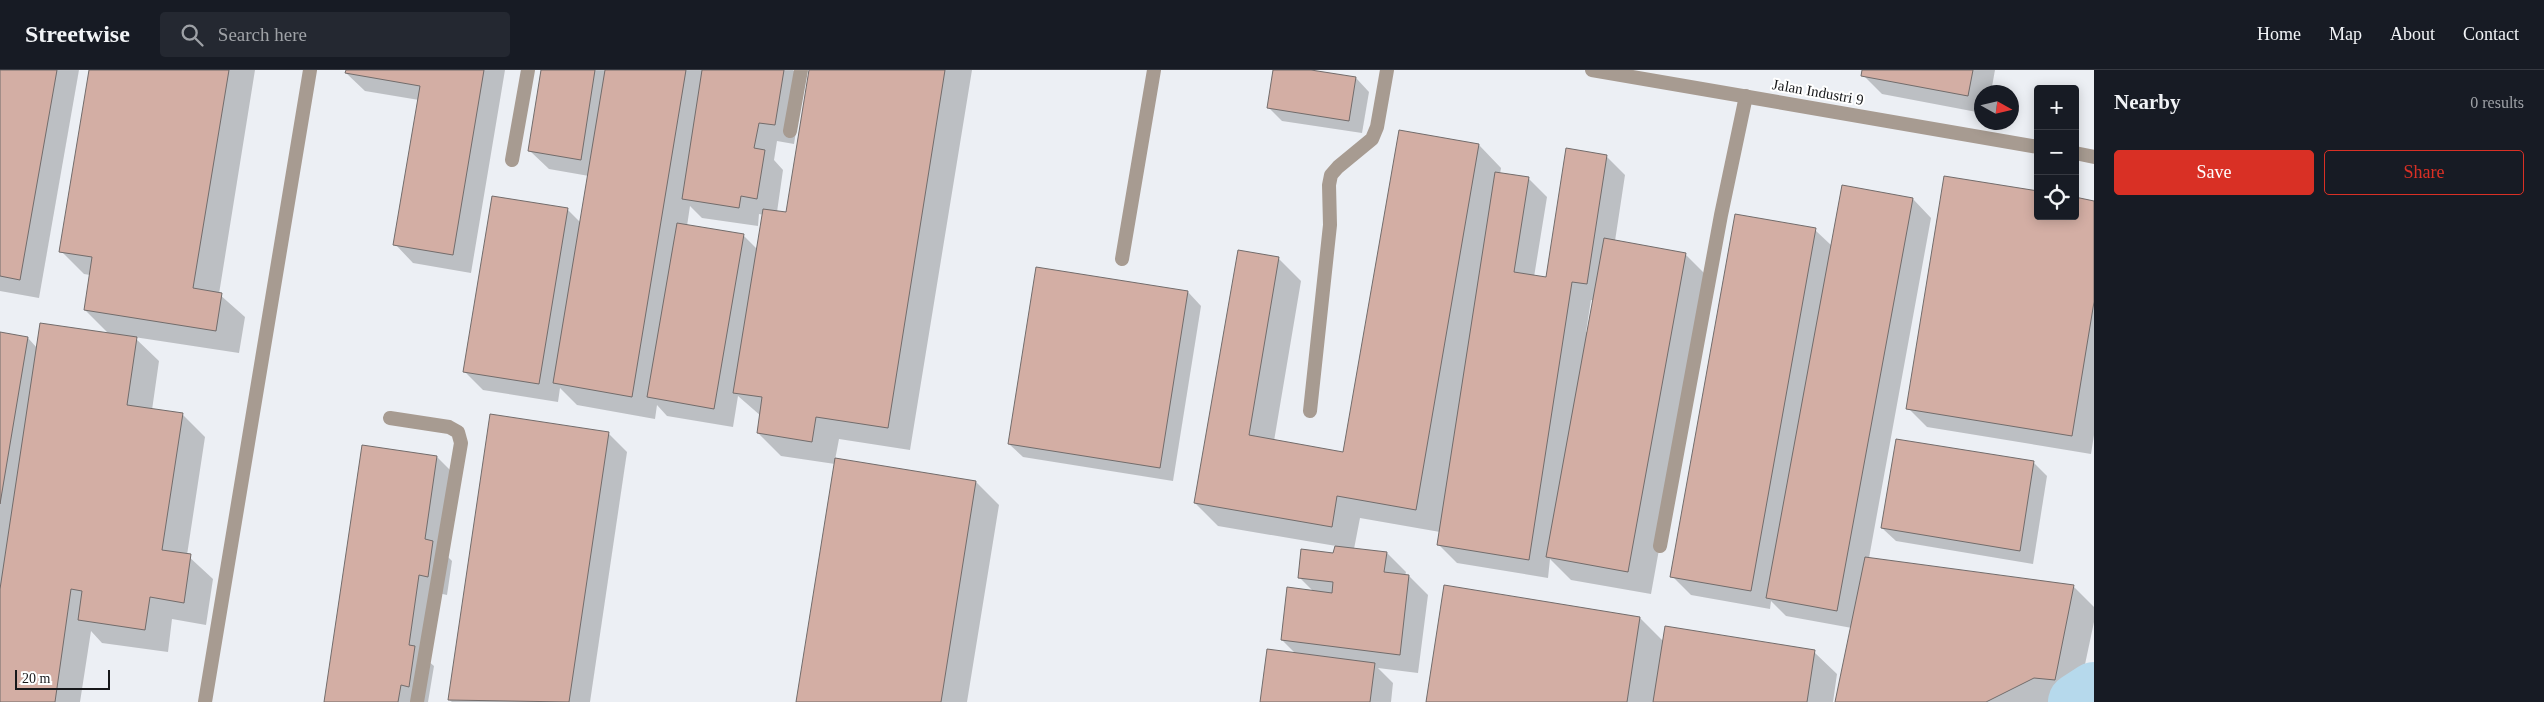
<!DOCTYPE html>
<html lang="en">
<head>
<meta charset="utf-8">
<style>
	:root { --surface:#171b24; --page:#242831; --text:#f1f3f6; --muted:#9ea1a6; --line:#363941; --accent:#d93025 }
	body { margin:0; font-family:"Times New Roman",serif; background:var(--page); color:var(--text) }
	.controls { position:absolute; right:15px; top:15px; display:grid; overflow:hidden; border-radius:5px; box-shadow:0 2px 12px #0003 }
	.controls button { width:45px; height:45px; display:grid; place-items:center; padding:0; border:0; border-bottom:1px solid var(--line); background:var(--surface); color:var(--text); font:25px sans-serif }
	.compass { position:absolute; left:1974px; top:15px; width:45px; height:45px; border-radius:50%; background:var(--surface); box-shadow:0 2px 12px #0003; rotate:98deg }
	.scale { position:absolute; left:15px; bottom:12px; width:95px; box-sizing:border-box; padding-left:5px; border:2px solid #17181a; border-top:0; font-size:14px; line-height:18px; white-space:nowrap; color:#17181a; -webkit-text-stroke:4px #fff; paint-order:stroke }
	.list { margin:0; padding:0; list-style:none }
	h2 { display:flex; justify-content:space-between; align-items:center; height:65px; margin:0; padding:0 20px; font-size:21px }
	h2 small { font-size:16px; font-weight:400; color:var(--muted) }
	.actions { display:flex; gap:10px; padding:15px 20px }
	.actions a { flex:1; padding:11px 0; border:1px solid var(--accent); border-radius:5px; text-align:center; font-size:18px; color:var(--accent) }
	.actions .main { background:var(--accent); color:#fff }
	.icon { flex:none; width:28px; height:28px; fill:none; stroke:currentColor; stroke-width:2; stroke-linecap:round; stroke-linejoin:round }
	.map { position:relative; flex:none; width:2094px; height:632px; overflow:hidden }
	header { display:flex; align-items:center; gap:30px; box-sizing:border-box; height:70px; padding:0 25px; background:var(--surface); border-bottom:1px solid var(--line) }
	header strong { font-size:24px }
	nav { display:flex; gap:28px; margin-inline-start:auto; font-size:18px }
	.search { width:350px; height:45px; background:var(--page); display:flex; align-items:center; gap:12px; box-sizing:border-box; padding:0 18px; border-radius:5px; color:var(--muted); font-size:19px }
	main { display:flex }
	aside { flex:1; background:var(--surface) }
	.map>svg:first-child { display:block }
	.shadow { fill:#0003; fill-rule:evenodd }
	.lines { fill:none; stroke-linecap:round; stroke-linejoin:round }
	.river { stroke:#b6d9ec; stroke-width:58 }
	.building { fill:#d3aea4; stroke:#726c6b }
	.service { stroke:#a79b91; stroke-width:14 }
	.minor { stroke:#a79b91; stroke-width:14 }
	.labels { text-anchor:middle; stroke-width:4; stroke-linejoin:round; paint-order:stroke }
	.street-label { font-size:15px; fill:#17181a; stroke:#fff }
</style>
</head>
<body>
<header>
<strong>Streetwise</strong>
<div class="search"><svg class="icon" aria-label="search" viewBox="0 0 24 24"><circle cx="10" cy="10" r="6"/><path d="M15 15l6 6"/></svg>Search here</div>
<nav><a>Home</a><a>Map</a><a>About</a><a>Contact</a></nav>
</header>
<main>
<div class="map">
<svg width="2094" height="632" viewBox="0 0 2094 632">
	<rect width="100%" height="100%" fill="#eceff4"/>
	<!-- shadow -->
	<g class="shadow">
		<polygon points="0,0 79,0 39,228 0,221"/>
		<polygon points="90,0 255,0 219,224 245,247 239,283 134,267 159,291 152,340 182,344 205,367 187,485 213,509 206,555 172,549 168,582 102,573 91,561 80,632 0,632 0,263 28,268 37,278 110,265 85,240 90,205 84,204 61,181"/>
		<polygon points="347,0 505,0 471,203 413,193 395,174 419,30 365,21 346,3"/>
		<path d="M542,0H793L804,11L794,74L777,71L774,90L783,100L777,142L787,144L810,0H972L910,380L839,369L835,390L976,412L999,435L967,632H797L835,394L781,386L758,363L761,346L738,326L733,357L667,346L657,335L655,349L577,335L560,318L558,332L483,320L464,301L567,139L581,153L589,106L549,99L530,81ZM690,136L702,148L758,156L759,144L764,145L758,180L743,165L687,156Z"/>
		<polygon points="1274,0 1303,0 1356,8 1369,22 1362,63 1282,51 1268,37"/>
		<polygon points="1864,0 1995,0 1991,22 1982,22 1982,43 1882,24 1863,5"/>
		<path d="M1479,75L1501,98L1500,104L1528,108L1547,127L1534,207L1547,209L1606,86L1625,105L1615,171L1685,184L1708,207L1651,524L1571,510L1550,489L1548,508L1457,493L1438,474L1440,462L1360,448L1354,479L1387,483L1406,502L1405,506H1409L1428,525L1418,603L1378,598L1393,613L1391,632H1261L1296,584L1282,570L1314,522L1299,507L1334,485L1336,476L1218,456L1195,433L1278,188L1301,211L1274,371L1344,383ZM1591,230H1594L1588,262H1586Z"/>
		<polygon points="1913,129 1931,148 1869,488 2074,517 2094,537 2094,552 2077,632 1836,632 1852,558 1786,546 1771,531 1770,539 1691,525 1672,506 1815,160 1832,176"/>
		<polygon points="2094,132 2094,365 2091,384 1927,357 1908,338 2038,146 2075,146"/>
		<polygon points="1188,222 1201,236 1173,411 1023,387 1009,374"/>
		<polygon points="608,363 627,382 590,632 452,632 449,630"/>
		<polygon points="437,387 456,406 444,483 452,491 447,525 438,523 428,591 434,596 428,632 325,632"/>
		<polygon points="2034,393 2047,406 2033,494 1896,471 1882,458"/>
		<polygon points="1640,548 1664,572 1814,582 1837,604 1833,632 1427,632"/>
	</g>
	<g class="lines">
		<!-- river -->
		<polyline class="river" points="2077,632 2094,621"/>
	</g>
	<!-- building -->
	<g class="building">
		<polygon points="0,0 57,0 20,210 0,206"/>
		<polygon points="89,0 229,0 193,218 222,223 216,261 84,240 92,187 59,182"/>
		<polygon points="346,0 484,0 453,185 393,175 420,16 345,3"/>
		<polygon points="541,0 595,0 581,90 528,81"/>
		<polygon points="605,0 686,0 632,327 553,313"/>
		<polygon points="702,0 784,0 775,55 759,53 754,78 765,80 757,129 741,126 739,138 682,129"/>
		<polygon points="809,0 945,0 888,358 816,347 812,372 757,363 762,327 733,323 763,139 786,142"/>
		<polygon points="1273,0 1311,0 1356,7 1349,51 1267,38"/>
		<polygon points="1862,0 1973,0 1968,26 1861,6"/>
		<polygon points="1399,60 1479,74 1416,440 1337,426 1332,457 1194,433 1238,180 1279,187 1249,365 1343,382"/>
		<polygon points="1566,78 1607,85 1587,214 1572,212 1529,490 1437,475 1495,102 1529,107 1514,202 1546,207"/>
		<polygon points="1944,106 2038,121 2038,146 2075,146 2075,127 2094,131 2094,232 2072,366 1906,339"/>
		<polygon points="1842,115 1913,128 1837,541 1766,528"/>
		<polygon points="492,126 568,138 539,314 463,302"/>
		<polygon points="1735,144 1816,158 1751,521 1670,507"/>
		<polygon points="677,153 744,164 714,339 647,327"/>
		<polygon points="1604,168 1686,183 1628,502 1546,487"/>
		<polygon points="1036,197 1188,221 1160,398 1008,374"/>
		<polygon points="40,253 137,267 127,335 183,343 162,480 191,484 184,533 150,527 145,560 78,550 82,521 71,519 55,632 0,632 0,519"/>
		<polygon points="0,262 28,267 0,434"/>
		<polygon points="490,344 609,362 569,632 448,630"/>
		<polygon points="1896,369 2034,391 2020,481 1881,458"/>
		<polygon points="362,375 437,386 425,469 433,471 428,507 419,505 409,575 415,576 409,617 401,615 398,632 324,632"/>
		<polygon points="835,388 976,411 941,632 796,632"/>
		<polygon points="1335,476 1387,482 1384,502 1409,505 1400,585 1281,570 1287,517 1332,523 1333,512 1298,508 1301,479 1333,483"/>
		<polygon points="1865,487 2074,515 2055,610 2034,608 1986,632 1835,632"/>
		<polygon points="1444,515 1640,547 1627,632 1426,632"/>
		<polygon points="1665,556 1815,580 1807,632 1653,632"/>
		<polygon points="1267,579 1375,593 1370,632 1260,632"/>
	</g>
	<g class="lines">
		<!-- service -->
		<g class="service">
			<polyline points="790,61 801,0"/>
			<polyline points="512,90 528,0"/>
			<polyline points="1122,189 1154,0"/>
			<polyline points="1310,341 1330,155 1329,115 1331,105 1338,97 1372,69 1377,57 1387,0"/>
			<polyline points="390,348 449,357 458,362 461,373 417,632"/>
			<polyline points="1660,476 1721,145 1746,26"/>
		</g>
		<!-- minor -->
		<g class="minor">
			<polyline points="1592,0 2038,77"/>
			<polyline points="2075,83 2094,87"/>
			<polyline points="205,632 310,0"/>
		</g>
	</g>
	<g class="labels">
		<!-- street labels -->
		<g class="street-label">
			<text transform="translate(1818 22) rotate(10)" y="5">Jalan Industri 9</text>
		</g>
	</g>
</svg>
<div class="controls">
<button>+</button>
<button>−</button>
<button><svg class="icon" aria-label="locate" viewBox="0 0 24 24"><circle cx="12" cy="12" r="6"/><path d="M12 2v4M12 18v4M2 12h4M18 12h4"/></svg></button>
</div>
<svg class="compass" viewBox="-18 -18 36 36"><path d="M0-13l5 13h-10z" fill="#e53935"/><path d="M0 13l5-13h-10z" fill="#9ea1a6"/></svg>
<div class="scale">20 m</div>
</div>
<aside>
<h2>Nearby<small>0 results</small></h2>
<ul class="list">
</ul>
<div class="actions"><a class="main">Save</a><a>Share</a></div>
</aside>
</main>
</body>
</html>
